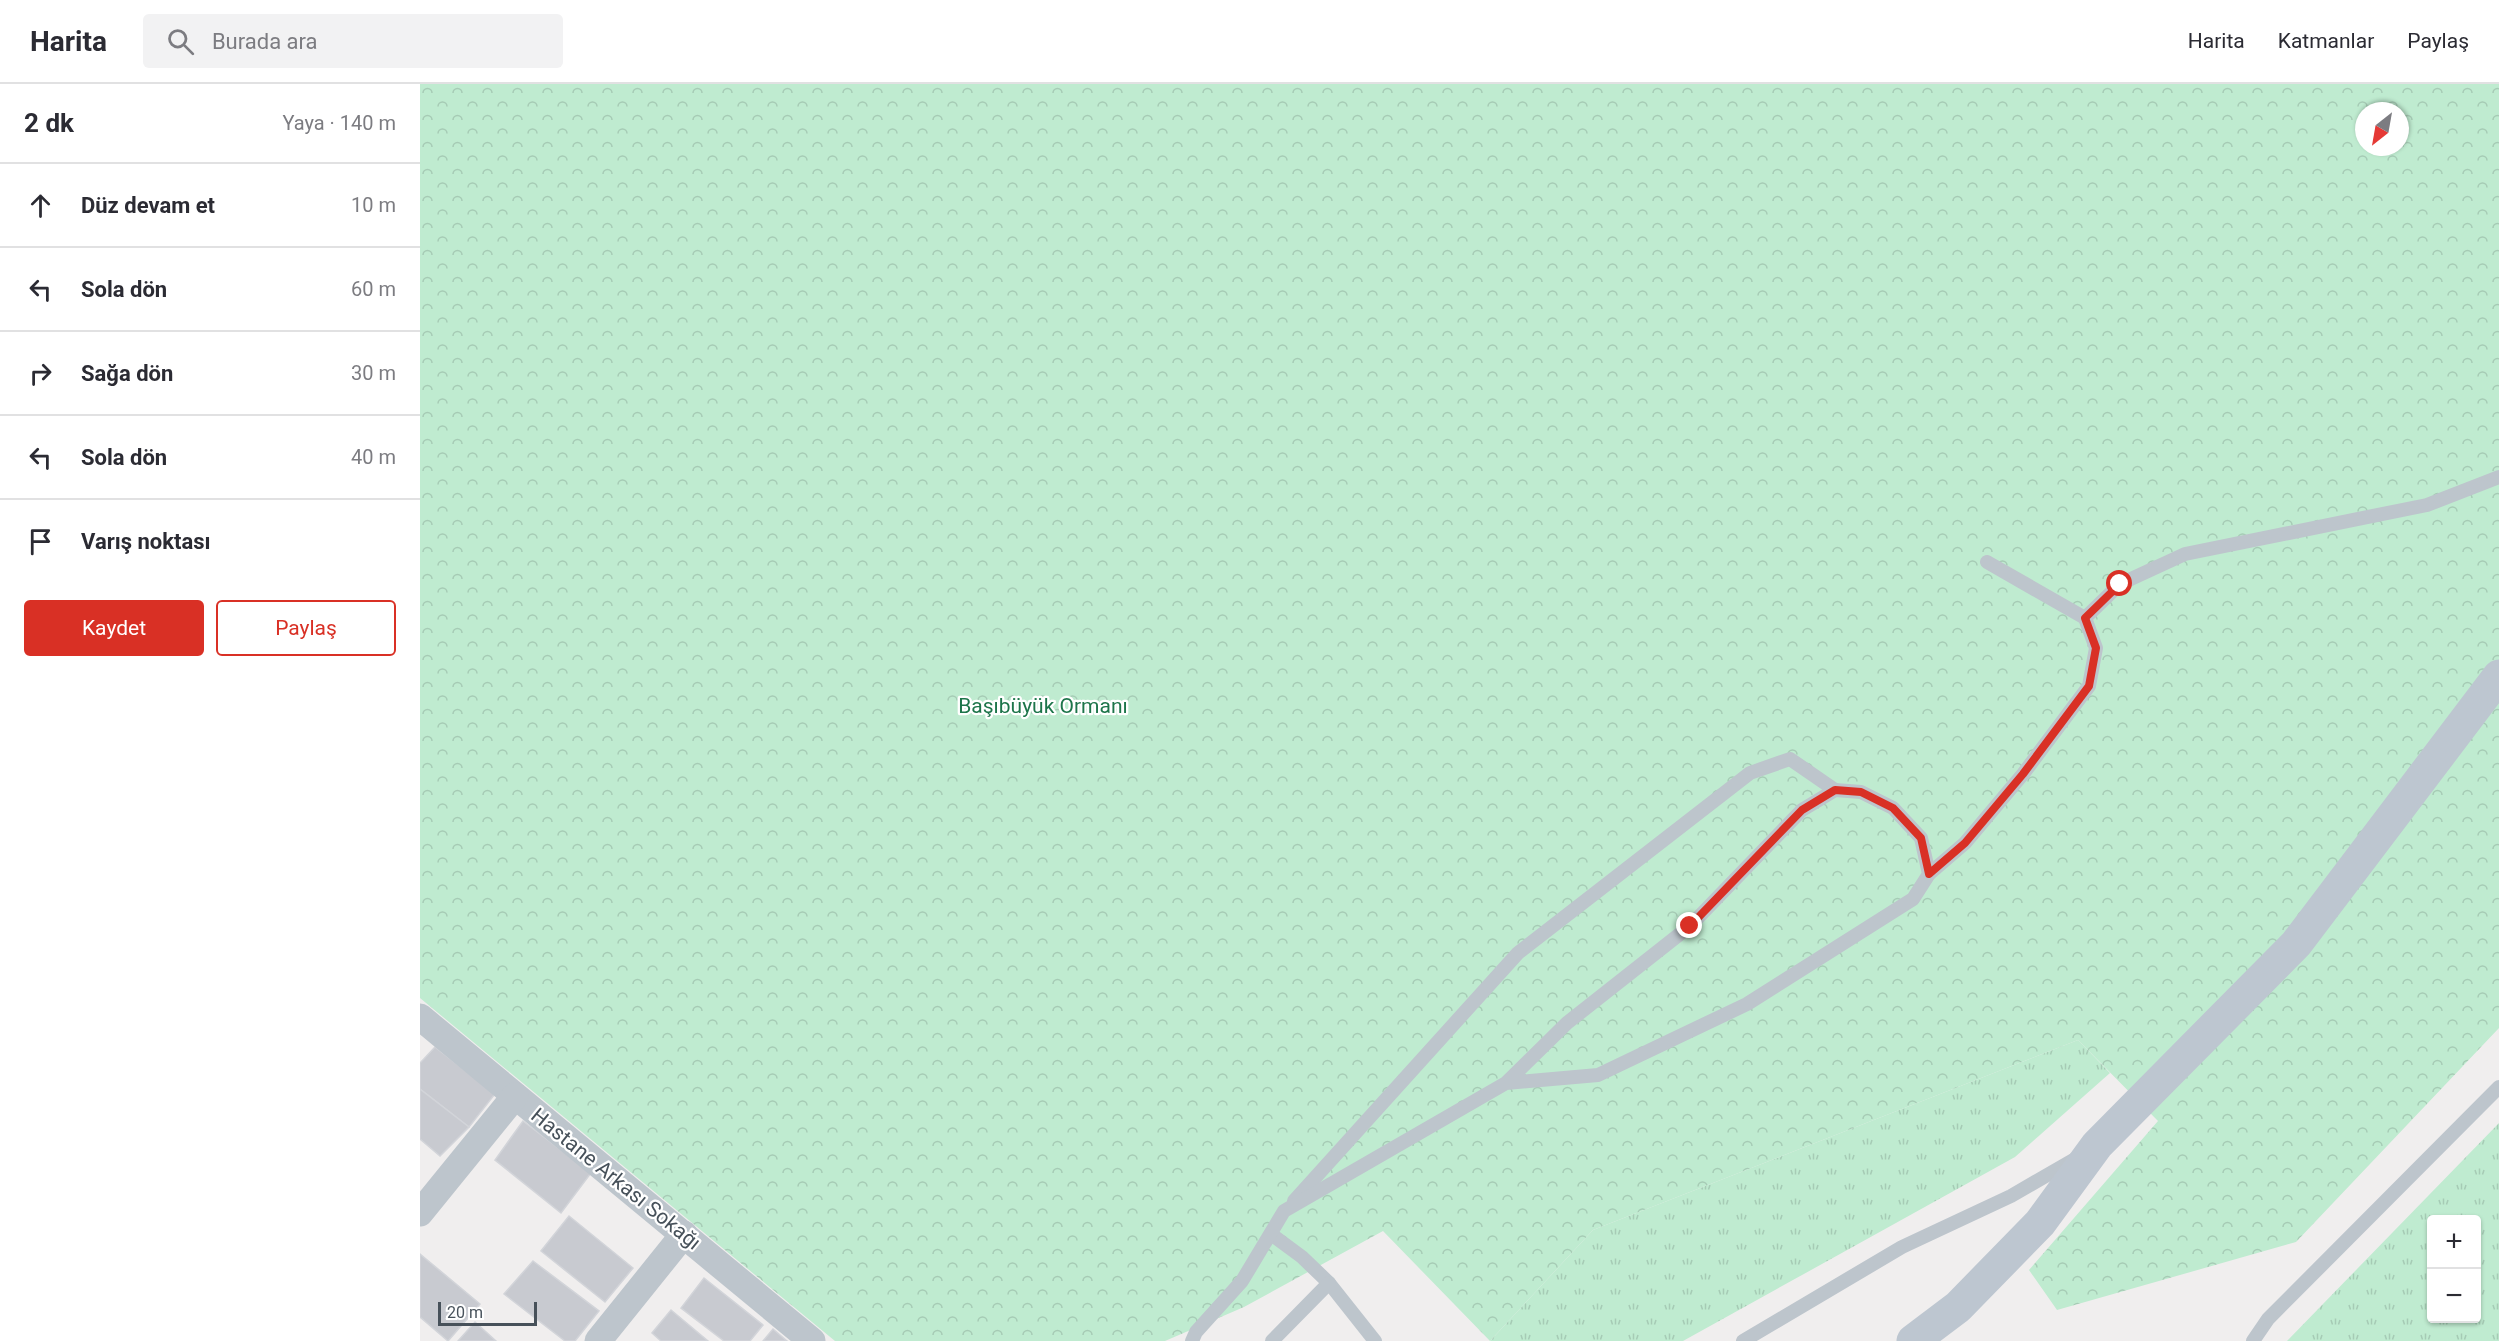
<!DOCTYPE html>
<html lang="tr">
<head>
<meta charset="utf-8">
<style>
	:root { --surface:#fff; --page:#f2f2f3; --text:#2b2b33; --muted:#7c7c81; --line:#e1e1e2; --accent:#d93025 }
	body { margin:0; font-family:Roboto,sans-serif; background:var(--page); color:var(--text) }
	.controls { position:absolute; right:18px; bottom:18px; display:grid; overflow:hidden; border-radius:6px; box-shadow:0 2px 4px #0004 }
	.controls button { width:54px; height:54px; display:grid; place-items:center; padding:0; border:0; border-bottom:2px solid var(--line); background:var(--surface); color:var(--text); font:30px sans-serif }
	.compass { position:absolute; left:1935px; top:18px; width:54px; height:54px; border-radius:50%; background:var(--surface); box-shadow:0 2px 4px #0004; rotate:211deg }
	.scale { position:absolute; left:18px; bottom:15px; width:99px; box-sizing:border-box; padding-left:6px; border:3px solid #47515a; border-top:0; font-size:16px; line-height:21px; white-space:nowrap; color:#47515a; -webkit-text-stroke:4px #fff; paint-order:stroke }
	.stop { position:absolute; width:18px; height:18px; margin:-14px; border:4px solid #d93025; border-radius:50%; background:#fff }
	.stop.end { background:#d93025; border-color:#fff; box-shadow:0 2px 6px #0008 }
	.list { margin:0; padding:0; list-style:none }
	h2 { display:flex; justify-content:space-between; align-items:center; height:78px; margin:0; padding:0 24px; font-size:26px }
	h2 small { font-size:20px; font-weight:400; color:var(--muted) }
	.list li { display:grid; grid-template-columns:39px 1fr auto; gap:18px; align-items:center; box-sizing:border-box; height:84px; padding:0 24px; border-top:2px solid var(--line) }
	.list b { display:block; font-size:22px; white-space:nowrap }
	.list em { font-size:20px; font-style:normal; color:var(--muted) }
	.actions { display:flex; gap:12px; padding:18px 24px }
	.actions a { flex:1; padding:14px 0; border:2px solid var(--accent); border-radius:6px; text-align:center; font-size:21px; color:var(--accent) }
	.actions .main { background:var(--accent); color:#fff }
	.icon { flex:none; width:33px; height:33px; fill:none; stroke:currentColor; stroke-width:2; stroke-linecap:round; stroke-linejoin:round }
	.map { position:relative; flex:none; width:2079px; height:1257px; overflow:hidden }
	header { display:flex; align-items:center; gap:36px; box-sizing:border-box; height:84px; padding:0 30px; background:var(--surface); border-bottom:2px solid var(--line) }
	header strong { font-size:28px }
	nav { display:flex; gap:33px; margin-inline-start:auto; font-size:21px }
	.search { width:420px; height:54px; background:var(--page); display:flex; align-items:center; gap:15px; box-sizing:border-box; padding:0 21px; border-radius:6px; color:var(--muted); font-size:22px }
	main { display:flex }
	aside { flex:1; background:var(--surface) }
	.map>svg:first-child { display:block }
	.grass { fill:url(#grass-tufts); fill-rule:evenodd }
	.forest { fill:url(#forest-crowns); fill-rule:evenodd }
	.building { fill:#c8cad0; stroke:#d2d4d9; stroke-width:1.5 }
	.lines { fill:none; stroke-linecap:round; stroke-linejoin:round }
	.service { stroke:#bdc5cc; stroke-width:14 }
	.minor { stroke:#bdc5cc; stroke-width:27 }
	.secondary { stroke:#bdc6d0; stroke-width:33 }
	.route { stroke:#d93025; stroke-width:8 }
	.labels { text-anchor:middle; stroke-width:4.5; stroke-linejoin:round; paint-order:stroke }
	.park-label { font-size:21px; fill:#1d754a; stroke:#fff }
	.street-label { font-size:21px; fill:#47515a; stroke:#fff }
</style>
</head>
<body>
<header>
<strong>Harita</strong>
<div class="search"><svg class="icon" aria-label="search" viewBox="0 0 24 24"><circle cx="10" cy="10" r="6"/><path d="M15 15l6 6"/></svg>Burada ara</div>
<nav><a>Harita</a><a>Katmanlar</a><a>Paylaş</a></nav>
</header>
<main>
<aside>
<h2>2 dk<small>Yaya · 140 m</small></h2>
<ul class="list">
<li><svg class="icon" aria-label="ahead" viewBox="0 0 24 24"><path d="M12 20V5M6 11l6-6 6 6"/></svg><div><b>Düz devam et</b></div><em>10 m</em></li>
<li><svg class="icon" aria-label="left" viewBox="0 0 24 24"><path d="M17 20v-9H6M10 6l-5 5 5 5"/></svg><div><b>Sola dön</b></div><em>60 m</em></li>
<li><svg class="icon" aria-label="right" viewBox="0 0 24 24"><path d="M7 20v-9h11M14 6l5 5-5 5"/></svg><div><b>Sağa dön</b></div><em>30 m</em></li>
<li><svg class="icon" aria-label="left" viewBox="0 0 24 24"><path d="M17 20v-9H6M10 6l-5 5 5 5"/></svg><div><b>Sola dön</b></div><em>40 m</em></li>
<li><svg class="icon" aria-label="arrive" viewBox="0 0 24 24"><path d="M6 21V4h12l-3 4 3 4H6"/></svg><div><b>Varış noktası</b></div></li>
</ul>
<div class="actions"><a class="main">Kaydet</a><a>Paylaş</a></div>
</aside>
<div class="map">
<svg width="2079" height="1257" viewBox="0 0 2079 1257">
	<defs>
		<pattern id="grass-tufts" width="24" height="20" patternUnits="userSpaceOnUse" patternTransform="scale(1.5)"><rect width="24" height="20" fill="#bfebd0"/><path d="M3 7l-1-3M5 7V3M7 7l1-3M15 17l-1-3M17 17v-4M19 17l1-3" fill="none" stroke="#a6cbb5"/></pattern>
		<pattern id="forest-crowns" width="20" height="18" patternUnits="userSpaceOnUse" patternTransform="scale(1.5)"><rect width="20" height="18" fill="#bfebd0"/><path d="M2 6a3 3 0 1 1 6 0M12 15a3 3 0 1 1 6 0" fill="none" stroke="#a6cbb5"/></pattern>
	</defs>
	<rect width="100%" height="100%" fill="#f0eeee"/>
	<!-- grass -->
	<g class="grass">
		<polygon points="1658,956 1690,989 1595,1073 1263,1257 1070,1257 1173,1146"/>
		<path d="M2079,1039V1257H1867ZM2012,1136H2056V1234H2012Z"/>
	</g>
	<!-- forest -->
	<path class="forest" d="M0,0H2079V944L1876,1158L1637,1226L1609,1186L1738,1037L1658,956L1173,1146L1070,1257L963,1147L824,1223L745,1257H415L0,914ZM1944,27H1980V63H1944Z"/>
	<!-- building -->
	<g class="building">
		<polygon points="15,963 75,1010 49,1043 0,1005 0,979"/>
		<polygon points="0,1005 49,1043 20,1072 0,1055"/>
		<polygon points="103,1037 171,1089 141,1129 75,1076"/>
		<polygon points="149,1132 213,1184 185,1218 121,1167"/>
		<polygon points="0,1170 60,1220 28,1257 0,1233"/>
		<polygon points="113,1177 179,1227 155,1257 145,1257 84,1210"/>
		<polygon points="284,1194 343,1241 330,1257 304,1257 261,1224"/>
		<polygon points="251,1226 288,1257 241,1257 232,1249"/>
		<polygon points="55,1238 76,1257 38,1257"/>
		<polygon points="353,1245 367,1257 343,1257"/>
	</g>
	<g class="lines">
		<!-- service -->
		<g class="service">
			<polyline points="1665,534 1700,500 1765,470 2007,421 2079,393"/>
			<polyline points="1509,790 1545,759 1603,690 1669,602 1676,564 1665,534 1567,478"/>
			<polyline points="874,1117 1098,869 1330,689 1370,675 1415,706"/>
			<polyline points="851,1150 882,1173 909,1199 955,1257"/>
			<polyline points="772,1257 776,1248 822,1197 864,1127 1086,999 1147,939 1270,842 1382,726 1415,706 1441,708 1473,724 1501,754 1509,790 1493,815 1327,920 1178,991 1086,999"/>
			<polyline points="852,1257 909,1199"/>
			<polyline points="1323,1257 1482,1163 1591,1112 1655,1075"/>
			<polyline points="1833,1257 1848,1235 2079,1003"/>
		</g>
		<!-- minor -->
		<g class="minor">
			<polyline points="0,933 392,1257"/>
			<polyline points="0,1129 95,1012"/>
			<polyline points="178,1257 264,1150"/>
		</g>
		<!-- secondary -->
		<polyline class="secondary" points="1493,1257 1538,1223 1620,1139 1677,1061 1876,860 2079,592"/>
	</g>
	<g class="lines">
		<!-- route -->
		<polyline class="route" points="1270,842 1382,726 1415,706 1441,708 1473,724 1501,754 1509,790 1545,759 1603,690 1669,602 1676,564 1665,534 1700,500"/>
	</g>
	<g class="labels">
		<!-- park labels -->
		<g class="park-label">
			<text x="623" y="629">Başıbüyük Ormanı</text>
		</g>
		<!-- street labels -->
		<g class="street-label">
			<text transform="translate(196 1095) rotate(39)" y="7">Hastane Arkası Sokağı</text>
		</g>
	</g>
</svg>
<div class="controls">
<button>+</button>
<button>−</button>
</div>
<svg class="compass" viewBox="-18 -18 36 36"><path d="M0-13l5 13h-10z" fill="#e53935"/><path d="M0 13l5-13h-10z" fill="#7c7c81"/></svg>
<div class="scale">20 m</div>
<div class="stop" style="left:1700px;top:500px"></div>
<div class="stop end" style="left:1270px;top:842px"></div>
</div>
</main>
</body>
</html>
